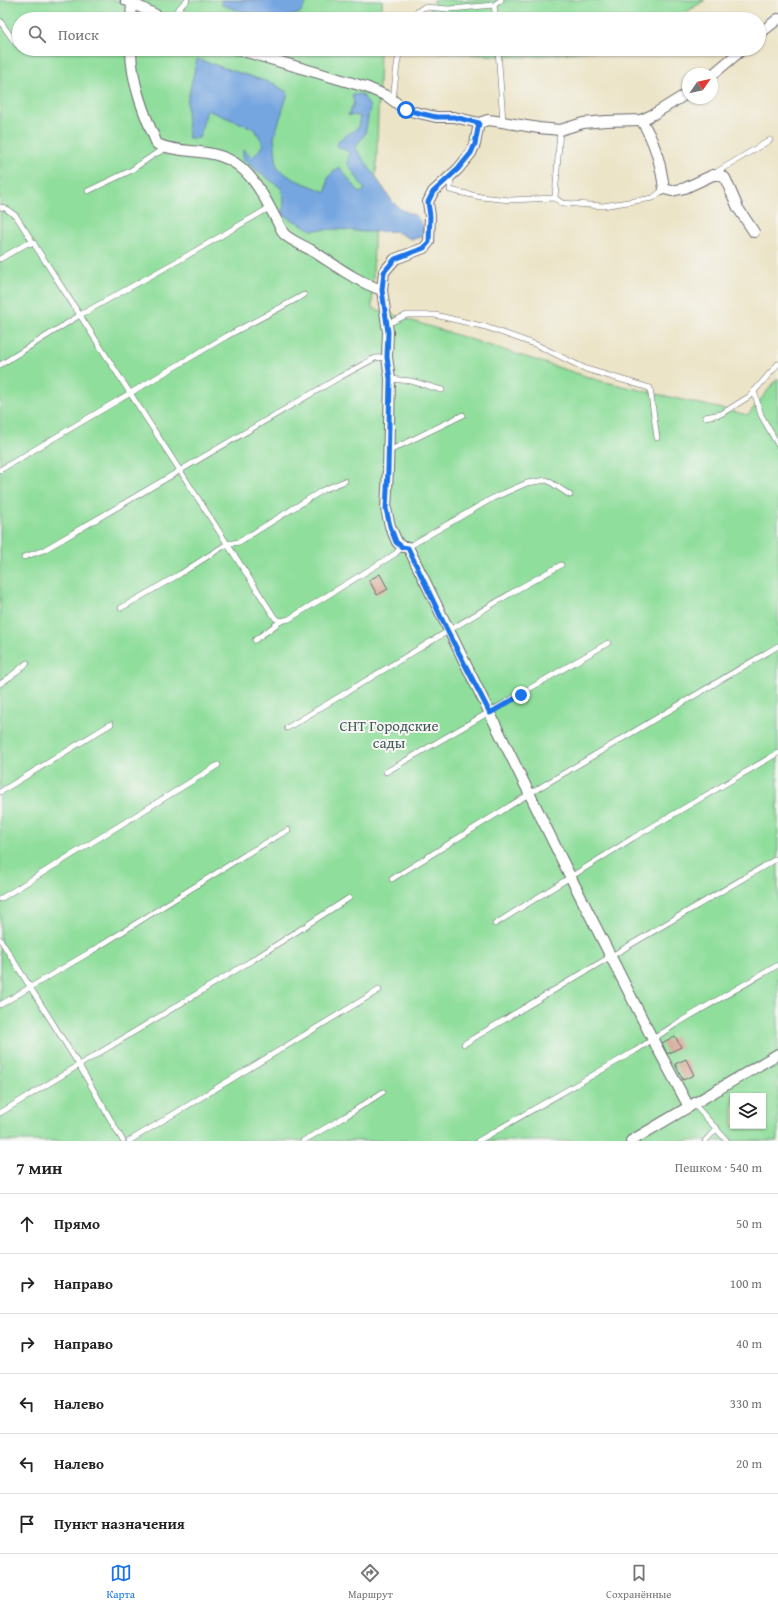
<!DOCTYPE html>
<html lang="ru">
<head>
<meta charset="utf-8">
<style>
	:root { --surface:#fff; --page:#f6f6f6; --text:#222; --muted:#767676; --line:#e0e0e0; --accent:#1a73e8 }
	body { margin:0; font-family:"Gentium Book Plus",serif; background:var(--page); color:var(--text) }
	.controls { position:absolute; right:12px; bottom:12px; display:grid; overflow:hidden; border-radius:0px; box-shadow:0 1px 3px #0004 }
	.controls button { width:36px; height:36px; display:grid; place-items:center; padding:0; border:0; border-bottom:1px solid var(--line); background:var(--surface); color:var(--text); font:20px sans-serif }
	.compass { position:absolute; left:682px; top:68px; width:36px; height:36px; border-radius:50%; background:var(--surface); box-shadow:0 1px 3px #0004; rotate:56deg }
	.stop { position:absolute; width:12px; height:12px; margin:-9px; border:3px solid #1a73e8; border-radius:50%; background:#fff }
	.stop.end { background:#1a73e8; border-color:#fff; box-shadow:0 1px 4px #0008 }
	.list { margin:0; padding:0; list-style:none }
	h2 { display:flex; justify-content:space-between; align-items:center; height:52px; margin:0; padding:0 16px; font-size:17px }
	h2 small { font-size:13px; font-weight:400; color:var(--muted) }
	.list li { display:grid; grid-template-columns:26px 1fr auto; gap:12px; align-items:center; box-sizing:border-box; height:60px; padding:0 16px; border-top:1px solid var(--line) }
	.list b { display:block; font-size:15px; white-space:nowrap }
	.list em { font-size:13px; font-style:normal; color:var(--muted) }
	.icon { flex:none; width:22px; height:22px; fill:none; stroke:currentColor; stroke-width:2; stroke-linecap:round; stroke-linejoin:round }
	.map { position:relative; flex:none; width:778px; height:1141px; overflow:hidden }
	.search { position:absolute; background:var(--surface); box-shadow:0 1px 3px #0004; left:12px; right:12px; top:12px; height:44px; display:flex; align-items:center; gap:10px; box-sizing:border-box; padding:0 14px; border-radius:22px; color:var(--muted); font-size:15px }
	.sheet { height:412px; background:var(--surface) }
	nav { display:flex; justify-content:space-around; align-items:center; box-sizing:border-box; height:56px; border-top:1px solid var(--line); background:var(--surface); font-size:11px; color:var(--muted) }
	nav a { display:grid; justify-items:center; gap:2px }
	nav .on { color:var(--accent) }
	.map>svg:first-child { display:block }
	.green { fill:#90de9c; stroke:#59806c; fill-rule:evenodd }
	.water { fill:#76a6e0; stroke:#4c648e }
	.building { fill:#d2a18d }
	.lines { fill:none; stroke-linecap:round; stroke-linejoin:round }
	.lane-casing { stroke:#69666c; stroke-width:6 }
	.street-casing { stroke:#69666c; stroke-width:12 }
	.lane { stroke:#fff; stroke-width:5 }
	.street { stroke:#fff; stroke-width:10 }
	.route { stroke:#1a73e8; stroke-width:5 }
	.labels { text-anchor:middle; stroke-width:4; stroke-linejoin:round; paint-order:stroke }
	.park-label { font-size:15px; fill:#435a58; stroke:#f6f6f2 }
</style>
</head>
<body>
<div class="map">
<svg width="778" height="1141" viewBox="0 0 778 1141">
	<rect width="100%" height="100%" fill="#f6f6f2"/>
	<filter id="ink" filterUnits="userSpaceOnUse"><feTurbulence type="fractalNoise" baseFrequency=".025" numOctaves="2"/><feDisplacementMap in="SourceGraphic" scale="8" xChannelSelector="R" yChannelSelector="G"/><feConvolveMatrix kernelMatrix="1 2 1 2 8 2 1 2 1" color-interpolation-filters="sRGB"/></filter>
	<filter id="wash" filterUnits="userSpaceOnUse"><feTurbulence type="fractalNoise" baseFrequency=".012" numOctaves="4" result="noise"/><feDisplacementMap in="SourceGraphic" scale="16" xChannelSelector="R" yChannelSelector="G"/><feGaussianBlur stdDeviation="0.9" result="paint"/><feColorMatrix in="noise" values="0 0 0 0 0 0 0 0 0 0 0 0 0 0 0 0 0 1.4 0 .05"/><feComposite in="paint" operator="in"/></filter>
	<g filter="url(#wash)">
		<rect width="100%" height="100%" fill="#ece4c7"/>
		<!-- green -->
		<g class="green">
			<path d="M0,0H382V19H19V49H380L372,308L601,381L748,415L778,378V1054L770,1059L778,1067V1141H0ZM733,1096H763V1126H733Z"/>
			<polygon points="434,0 705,0 676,19 427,19"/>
			<polygon points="430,49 606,49 528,57 498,56 441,52"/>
		</g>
		<!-- water -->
		<g class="water">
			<polygon points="221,0 308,0 300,13 281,19 252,19 250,12 240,11 222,5"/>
			<polygon points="197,59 274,84 288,93 274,137 277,168 293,179 326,192 328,177 339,167 360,193 365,190 348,164 349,152 337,146 339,140 358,128 360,116 348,115 354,103 352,95 362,94 370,107 365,134 355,147 392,201 400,209 416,216 424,227 422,237 411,239 395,231 365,232 338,229 312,230 283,215 284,198 281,188 243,160 243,149 252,158 264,145 255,129 207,110 199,138 188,138 187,103"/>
		</g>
		<g id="blocks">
			<!-- building -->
			<g class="building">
				<polygon points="380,574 388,589 377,595 369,580"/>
				<polygon points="675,1036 681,1047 667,1054 662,1043"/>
				<polygon points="686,1059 694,1075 683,1080 675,1064"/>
			</g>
		</g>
	</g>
	<g filter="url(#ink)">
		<use href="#blocks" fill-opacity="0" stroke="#69666c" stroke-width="1"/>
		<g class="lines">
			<!-- lane casing -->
			<g class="lane-casing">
				<g id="lane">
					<polyline points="494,5 496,19"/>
					<polyline points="169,19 187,0"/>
					<polyline points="411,19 414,14 424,7 449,9 462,8 494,5 501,0"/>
					<polyline points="0,21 16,44"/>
					<polyline points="498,49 503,122"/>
					<polyline points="393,100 397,65 400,49"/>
					<polyline points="715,173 770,140"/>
					<polyline points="451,177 450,190 481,197 510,200 555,198 562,203 603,206 653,198 664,189"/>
					<polyline points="88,191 130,171 155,154 167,148"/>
					<polyline points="555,198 560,130"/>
					<polyline points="0,207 5,208 16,216 275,618 281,621 289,619 395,554 402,547"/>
					<polyline points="0,259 26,244 34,243"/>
					<polyline points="387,324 407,315 435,315 486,327 537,345 586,369 650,388 657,438"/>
					<polyline points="0,365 80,315 183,258 269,208"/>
					<polyline points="390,379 411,381 442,390"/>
					<polyline points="754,391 761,415 778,445"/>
					<polyline points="705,417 721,414 750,396 778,364"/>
					<polyline points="389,451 463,415"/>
					<polyline points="0,470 227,336 304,295"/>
					<polyline points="408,547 493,498 527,483 547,480 570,495"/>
					<polyline points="24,557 44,550 340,377 375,358 387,357"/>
					<polyline points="121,608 180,574 227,544 239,542 323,490 345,481"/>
					<polyline points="255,640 281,621"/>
					<polyline points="0,684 10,677 27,663"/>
					<polyline points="287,728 518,589 561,565"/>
					<polyline points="386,772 608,643"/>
					<polyline points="0,792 111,724"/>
					<polyline points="392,879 529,794 778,646"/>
					<polyline points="0,899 218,765"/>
					<polyline points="495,924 633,838 778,753"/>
					<polyline points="0,939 79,1065 123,1141"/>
					<polyline points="0,1005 92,951 245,855 288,830"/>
					<path d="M464,1044C568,981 673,920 778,858"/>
					<polyline points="694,1104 727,1141"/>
					<polyline points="0,1113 251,961 349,898"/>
					<polyline points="129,1141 379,990"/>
					<polyline points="303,1141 346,1116 383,1092"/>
					<polyline points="478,1141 635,1051 676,1024 778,965"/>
					<polyline points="705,1141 717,1128"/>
				</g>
			</g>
			<!-- street casing -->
			<g class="street-casing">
				<g id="street">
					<polyline points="126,0 164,19"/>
					<polyline points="131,19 132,3"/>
					<polyline points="759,34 778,19"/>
					<path d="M131,49C131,82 144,114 157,144C177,153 199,149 220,156C254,166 268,206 284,234C292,241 302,245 311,250C334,264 355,281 382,290"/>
					<polyline points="236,49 366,87 387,96 406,110 436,117 454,117 479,123"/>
					<polyline points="712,75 743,49"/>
					<polyline points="688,93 654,114 641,120 606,121 583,123 560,130 539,128 496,121 488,120 479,123 475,144 471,153 458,169 433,192 428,202 430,216 429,242 424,248 395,259 384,272 382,290 388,332 387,357 390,379 388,470 386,509 390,526 397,542 402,547 408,547 567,870 653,1040 689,1107"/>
					<path d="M641,120C655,141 661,164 664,189L672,191L685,188L713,175H720L725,178L738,208L754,232"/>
					<polyline points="631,1141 778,1054"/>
				</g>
			</g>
			<!-- lane -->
			<use href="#lane" class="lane"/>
			<!-- street -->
			<use href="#street" class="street"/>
		</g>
	</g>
	<g class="lines" filter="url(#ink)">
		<!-- route -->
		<polyline class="route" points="406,110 436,117 454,117 479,123 475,144 471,153 458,169 433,192 428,202 430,216 429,242 424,248 395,259 384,272 382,290 388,332 387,357 390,379 388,470 386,509 390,526 396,542 402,547 408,548 448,632 490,713 521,695"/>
	</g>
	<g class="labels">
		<!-- park labels -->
		<g class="park-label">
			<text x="389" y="731">СНТ Городские<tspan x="389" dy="17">сады</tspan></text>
		</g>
	</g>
</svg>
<div class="controls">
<button><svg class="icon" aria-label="layers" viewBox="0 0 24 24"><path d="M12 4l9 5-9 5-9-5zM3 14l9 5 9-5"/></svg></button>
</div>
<svg class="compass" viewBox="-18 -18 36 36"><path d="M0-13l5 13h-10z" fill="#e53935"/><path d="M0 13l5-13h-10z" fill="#767676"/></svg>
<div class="stop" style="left:406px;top:110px"></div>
<div class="stop end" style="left:521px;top:695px"></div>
<div class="search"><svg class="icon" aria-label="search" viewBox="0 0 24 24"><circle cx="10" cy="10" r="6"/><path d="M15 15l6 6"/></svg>Поиск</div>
</div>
<section class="sheet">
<h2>7 мин<small>Пешком · 540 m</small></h2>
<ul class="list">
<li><svg class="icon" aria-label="ahead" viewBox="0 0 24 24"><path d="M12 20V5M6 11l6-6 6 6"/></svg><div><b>Прямо</b></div><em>50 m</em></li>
<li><svg class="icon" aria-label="right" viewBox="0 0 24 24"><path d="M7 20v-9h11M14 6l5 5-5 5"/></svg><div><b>Направо</b></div><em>100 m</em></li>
<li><svg class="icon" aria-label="right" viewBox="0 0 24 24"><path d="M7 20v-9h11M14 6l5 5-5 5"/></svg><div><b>Направо</b></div><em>40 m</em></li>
<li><svg class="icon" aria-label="left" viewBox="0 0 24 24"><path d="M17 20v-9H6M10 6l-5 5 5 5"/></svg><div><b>Налево</b></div><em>330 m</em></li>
<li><svg class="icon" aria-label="left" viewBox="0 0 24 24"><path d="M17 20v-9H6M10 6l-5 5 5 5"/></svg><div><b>Налево</b></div><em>20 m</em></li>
<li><svg class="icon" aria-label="arrive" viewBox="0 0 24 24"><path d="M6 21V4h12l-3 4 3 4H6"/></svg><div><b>Пункт назначения</b></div></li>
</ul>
</section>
<nav>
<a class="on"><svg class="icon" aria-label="map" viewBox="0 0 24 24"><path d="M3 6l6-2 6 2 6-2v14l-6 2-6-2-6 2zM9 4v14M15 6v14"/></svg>Карта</a>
<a><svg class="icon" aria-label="directions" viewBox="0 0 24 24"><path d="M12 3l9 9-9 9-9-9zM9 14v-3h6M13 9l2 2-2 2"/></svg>Маршрут</a>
<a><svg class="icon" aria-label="saved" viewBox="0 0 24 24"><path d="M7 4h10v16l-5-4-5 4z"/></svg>Сохранённые</a>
</nav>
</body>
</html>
